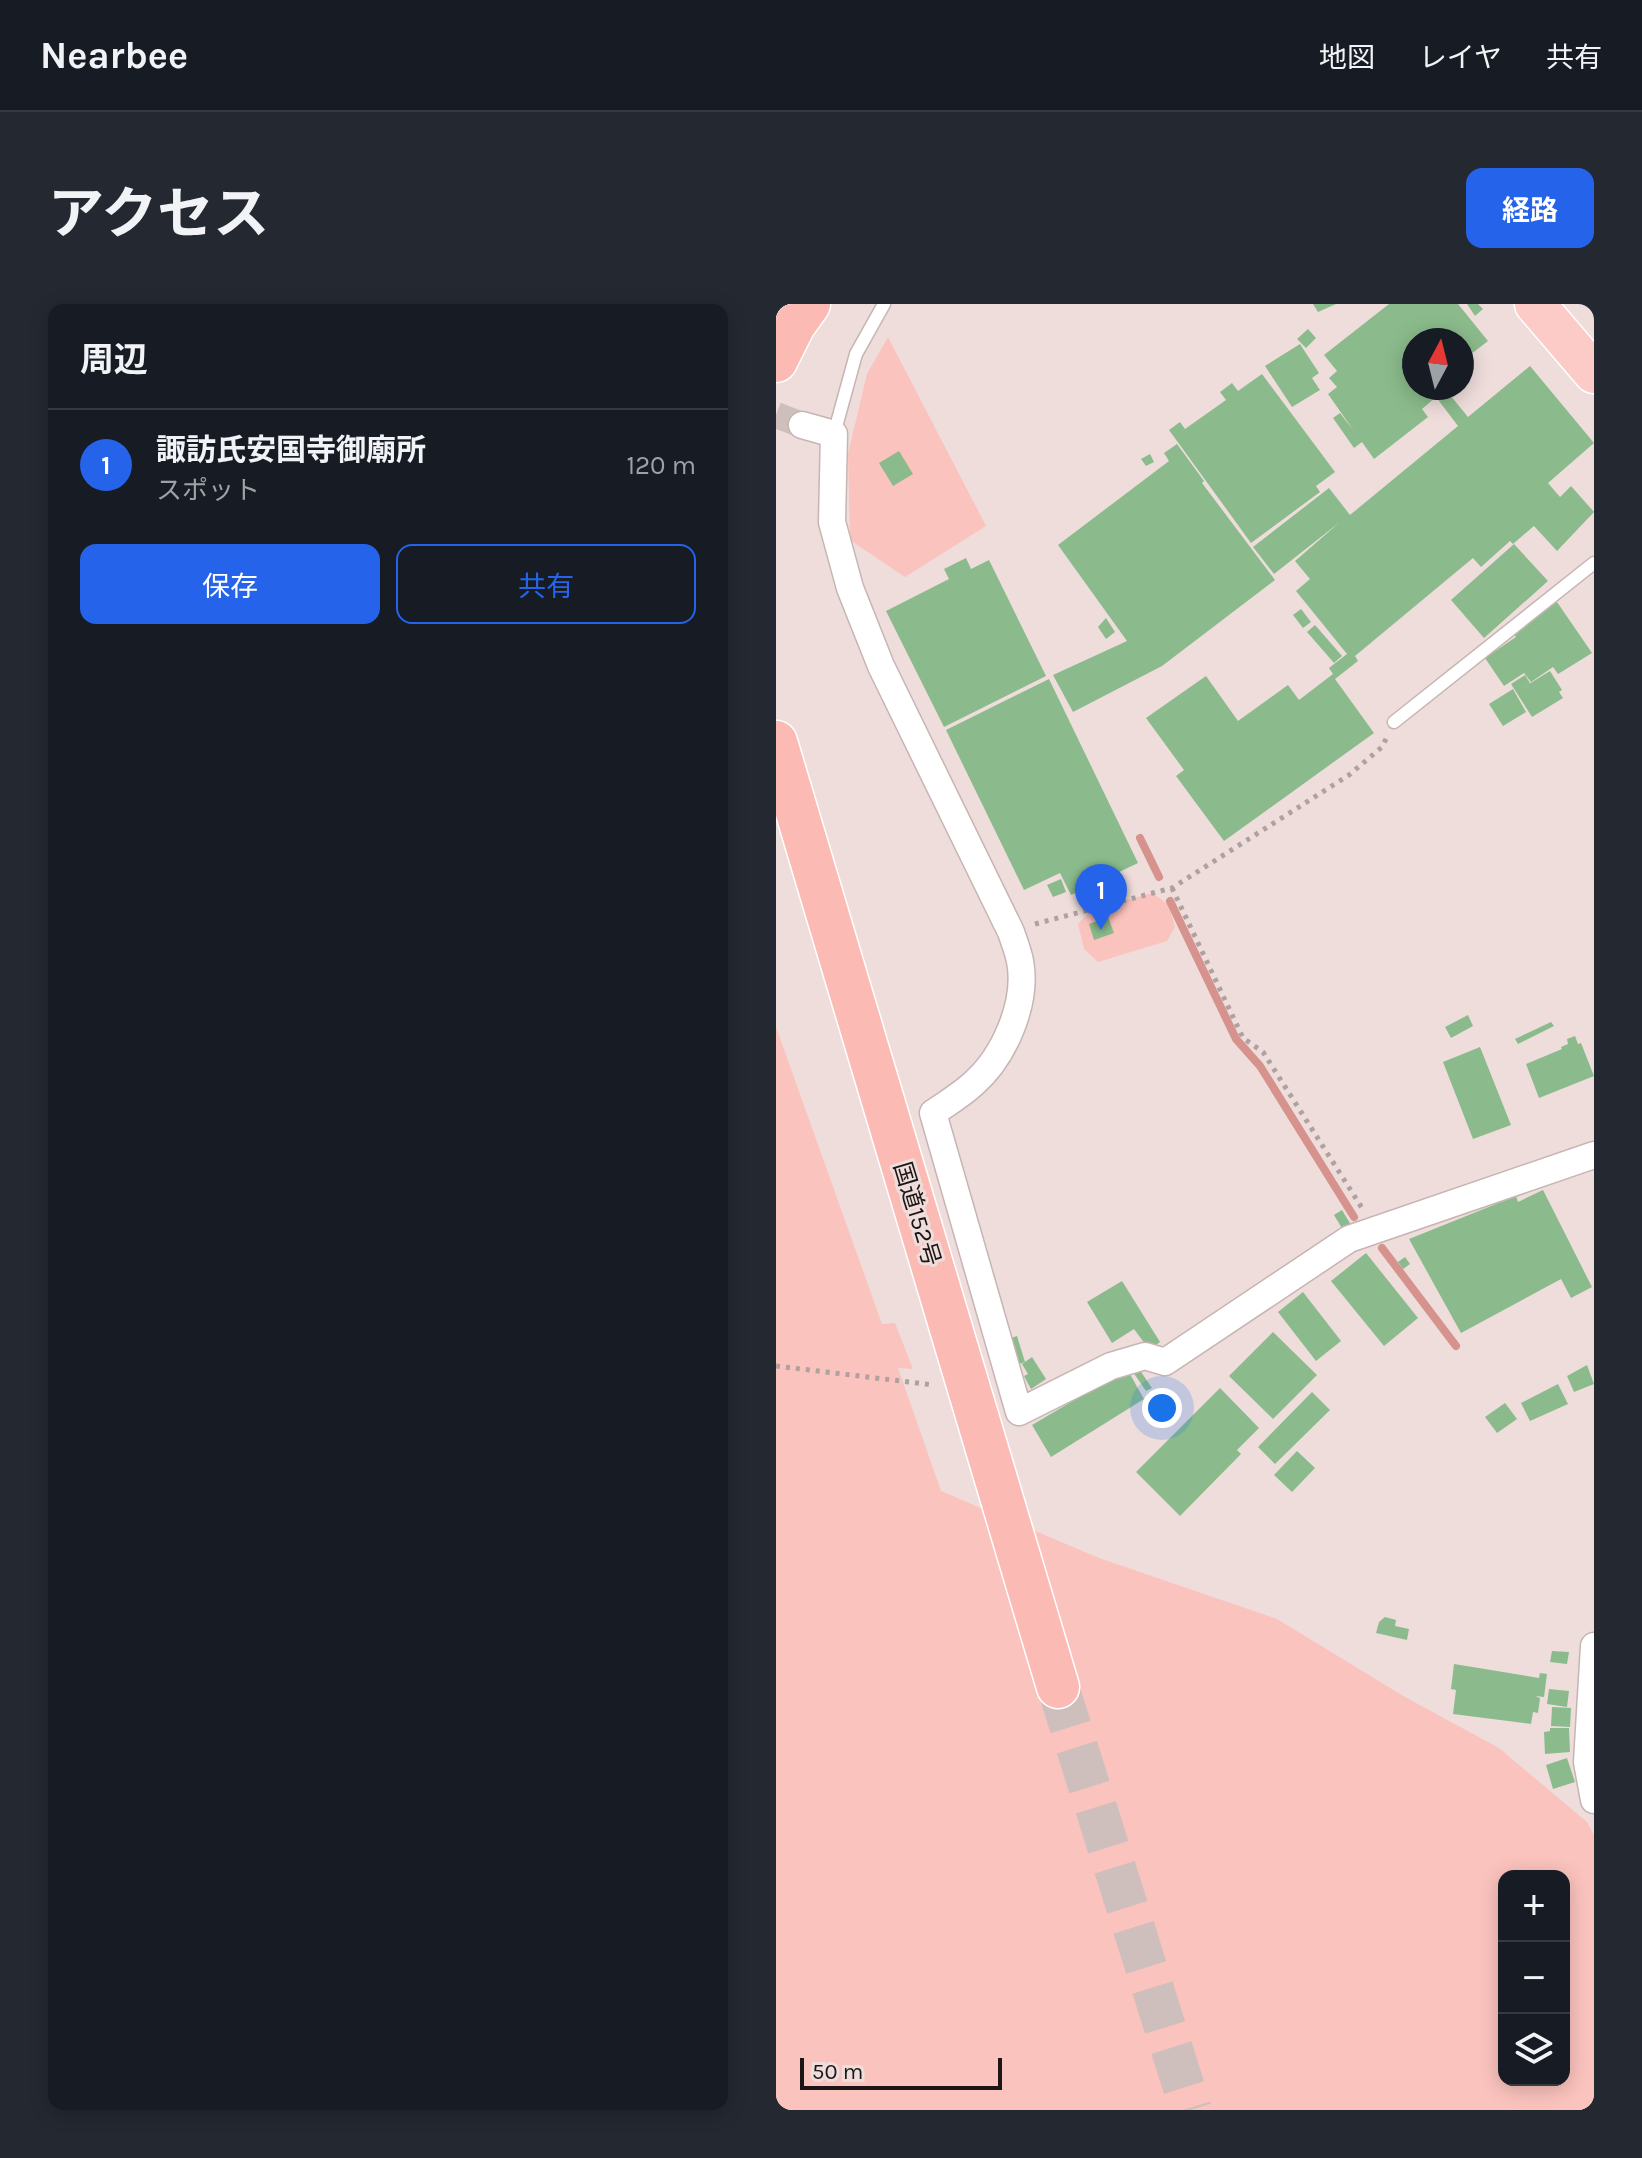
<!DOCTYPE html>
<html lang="ja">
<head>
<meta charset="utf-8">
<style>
	:root { --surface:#171b24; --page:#242831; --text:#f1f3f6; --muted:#9ea1a6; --line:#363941; --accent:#2563eb }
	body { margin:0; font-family:Karla,"Noto Sans JP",sans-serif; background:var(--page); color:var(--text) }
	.controls { position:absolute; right:24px; bottom:24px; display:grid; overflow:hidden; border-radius:16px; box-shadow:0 4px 20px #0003 }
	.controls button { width:72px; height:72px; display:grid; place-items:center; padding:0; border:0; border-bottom:2px solid var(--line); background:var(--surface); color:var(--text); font:40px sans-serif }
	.compass { position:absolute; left:626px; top:24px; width:72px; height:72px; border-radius:50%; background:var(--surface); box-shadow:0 4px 20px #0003; rotate:7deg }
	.scale { position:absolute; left:24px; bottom:20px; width:202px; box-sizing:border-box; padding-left:8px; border:4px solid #1b1615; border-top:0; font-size:22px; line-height:28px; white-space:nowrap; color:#1b1615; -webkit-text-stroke:6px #eedddb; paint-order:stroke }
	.you { position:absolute; left:386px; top:1104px; width:28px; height:28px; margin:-20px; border:6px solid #fff; border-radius:50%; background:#1a73e8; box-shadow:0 0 0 12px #1a73e833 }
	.badge { display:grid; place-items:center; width:52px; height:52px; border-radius:50%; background:var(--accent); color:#fff; font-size:26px; font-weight:700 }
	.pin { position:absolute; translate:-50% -66px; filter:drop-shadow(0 2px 4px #0008) }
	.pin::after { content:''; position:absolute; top:42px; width:28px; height:24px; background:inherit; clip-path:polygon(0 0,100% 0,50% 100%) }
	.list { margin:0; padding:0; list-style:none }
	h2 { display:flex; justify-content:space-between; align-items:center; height:104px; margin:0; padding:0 32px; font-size:34px }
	h2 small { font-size:26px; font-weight:400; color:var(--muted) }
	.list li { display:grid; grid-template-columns:52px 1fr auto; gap:24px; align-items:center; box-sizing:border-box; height:112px; padding:0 32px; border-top:2px solid var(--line) }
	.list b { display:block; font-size:30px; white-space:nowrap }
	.list p { margin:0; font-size:26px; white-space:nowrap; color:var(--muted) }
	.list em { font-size:26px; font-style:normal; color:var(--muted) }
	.actions { display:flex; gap:16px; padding:24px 32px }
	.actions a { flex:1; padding:18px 0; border:2px solid var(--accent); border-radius:16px; text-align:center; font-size:28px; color:var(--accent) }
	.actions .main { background:var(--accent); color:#fff }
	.icon { flex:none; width:44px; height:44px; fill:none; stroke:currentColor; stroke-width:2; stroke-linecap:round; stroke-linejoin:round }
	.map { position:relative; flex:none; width:818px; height:1806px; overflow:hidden; border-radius:16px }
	header { display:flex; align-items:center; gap:48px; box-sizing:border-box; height:112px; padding:0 40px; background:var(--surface); border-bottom:2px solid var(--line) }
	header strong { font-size:38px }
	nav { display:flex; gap:44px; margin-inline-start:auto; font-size:28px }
	.intro { display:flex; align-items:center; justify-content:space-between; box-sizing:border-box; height:192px; padding:0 48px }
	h1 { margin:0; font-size:56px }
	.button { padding:20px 36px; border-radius:16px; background:var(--accent); color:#fff; font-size:28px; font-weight:700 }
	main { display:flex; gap:48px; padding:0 48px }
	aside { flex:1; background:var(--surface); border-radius:16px; box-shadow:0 4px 20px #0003 }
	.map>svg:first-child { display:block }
	.green { fill:#fbc3be; fill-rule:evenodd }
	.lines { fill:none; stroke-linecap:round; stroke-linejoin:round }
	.stream { stroke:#d6928c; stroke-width:8 }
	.building { fill:#8bbb8c }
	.minor-tunnel { stroke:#cebfbd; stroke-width:26; stroke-dasharray:26 13; stroke-linecap:butt }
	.trunk-tunnel { stroke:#cebfbd; stroke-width:42; stroke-dasharray:42 21; stroke-linecap:butt }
	.service-casing { stroke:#c6b5b3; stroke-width:15 }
	.minor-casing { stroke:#c6b5b3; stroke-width:29 }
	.primary-casing { stroke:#fff; stroke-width:43 }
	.trunk-casing { stroke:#fff; stroke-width:45 }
	.path { stroke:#aea19f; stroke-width:5; stroke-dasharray:4 6; stroke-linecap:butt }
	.service { stroke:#fff; stroke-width:12 }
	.minor { stroke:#fff; stroke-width:26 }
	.primary { stroke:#fccbc7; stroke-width:40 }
	.trunk { stroke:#fbbab4; stroke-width:42 }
	.labels { text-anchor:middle; stroke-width:6; stroke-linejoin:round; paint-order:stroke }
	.street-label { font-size:24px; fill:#1b1615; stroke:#eedddb }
</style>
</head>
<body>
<header>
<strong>Nearbee</strong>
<nav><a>地図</a><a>レイヤ</a><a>共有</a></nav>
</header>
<div class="intro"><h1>アクセス</h1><a class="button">経路</a></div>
<main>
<aside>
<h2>周辺<small></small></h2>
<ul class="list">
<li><span class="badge">1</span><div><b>諏訪氏安国寺御廟所</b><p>スポット</p></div><em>120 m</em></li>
</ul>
<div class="actions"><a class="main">保存</a><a>共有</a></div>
</aside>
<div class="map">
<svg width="818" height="1806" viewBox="0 0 818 1806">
	<rect width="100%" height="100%" fill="#eedddb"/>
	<!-- green -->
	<g class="green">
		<polygon points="112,33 210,222 129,273 74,236 72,150 91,70"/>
		<polygon points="376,589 393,601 399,623 391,637 322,658 308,645 302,620 315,606"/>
		<path d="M0,723L106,1020L119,1019L137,1065L122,1064L165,1187L323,1254L501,1315L629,1393L723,1444L811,1518L818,1531V1806H0ZM728,1572H788V1776H728Z"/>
	</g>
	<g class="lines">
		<!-- stream -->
		<g class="stream">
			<polyline points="364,534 383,573"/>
			<polyline points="394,597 460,735 484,762 578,913"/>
			<polyline points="606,944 680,1042"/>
		</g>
	</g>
	<!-- building -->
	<g class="building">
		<polygon points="537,0 560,0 542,8"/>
		<polygon points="613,0 682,0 712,37 686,57 686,36 638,36 638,84 662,84 666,89 670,86 692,113 754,62 818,139 772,179 784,193 795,182 818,208 781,247 758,222 737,240 734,237 705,263 697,254 579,352 582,357 559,375 598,429 448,537 400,472 408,466 370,414 430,372 462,417 512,381 523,396 557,370 553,364 571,350 520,287 534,275 519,257 564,218 498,270 477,243 553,184 574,211 682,122 660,93 646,105 652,113 598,155 586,138 578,144 557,114 564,109 578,127 552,90 561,83 553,74 561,67 548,51"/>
		<polygon points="691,0 702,0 707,5 699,12"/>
		<polygon points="532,25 540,34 530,44 521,35"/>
		<polygon points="524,40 543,69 536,74 544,86 516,103 489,62"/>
		<polygon points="486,70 559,168 540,182 544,188 475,239 393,126 404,118 409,125 450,96 444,88 456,79 462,87"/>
		<polygon points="401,140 428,177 426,179 499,276 386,362 297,408 277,371 351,337 282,241 393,157 388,149"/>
		<polygon points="123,147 137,170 117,182 103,159"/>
		<polygon points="374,150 378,158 370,162 365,155"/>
		<polygon points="738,240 772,277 708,334 675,296"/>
		<polygon points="190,254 195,265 213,256 270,372 168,423 110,307 173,275 168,265"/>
		<polygon points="781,298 816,349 782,370 777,363 755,378 748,369 728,382 709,354 740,333 737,329"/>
		<polygon points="525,305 535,318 527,324 517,311"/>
		<polygon points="330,314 339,328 330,335 322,323"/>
		<polygon points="539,321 566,352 558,359 531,328"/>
		<polygon points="774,367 786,386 783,388 787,394 756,413 735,380 749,371 754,379 748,383"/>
		<polygon points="273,375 362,559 295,591 284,569 248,586 170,426"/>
		<polygon points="737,385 750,408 727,422 713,400"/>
		<polygon points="285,575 290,588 277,593 271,581"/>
		<polygon points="332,613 338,629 318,636 313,620"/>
		<polygon points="692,711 697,722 675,734 669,723"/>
		<polygon points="775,718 778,722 742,740 739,735"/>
		<polygon points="799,732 802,740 805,739 818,772 763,794 750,760 786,745 785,743 792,740 791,735"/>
		<polygon points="704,743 735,821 697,835 667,758"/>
		<polygon points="767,886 816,983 795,994 785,975 685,1029 633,935 740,892 742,898"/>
		<polygon points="566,906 575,921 567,926 558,911"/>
		<polygon points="590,949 642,1014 608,1042 555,977"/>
		<polygon points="629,953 634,960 627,965 622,958"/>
		<polygon points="346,977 384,1038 376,1044 369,1040 358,1025 336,1039 311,998"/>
		<polygon points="527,988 565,1037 540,1057 502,1008"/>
		<polygon points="497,1028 541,1071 497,1115 453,1072"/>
		<polygon points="241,1032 249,1058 243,1060 235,1034"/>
		<polygon points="256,1053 270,1075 255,1085 248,1072 252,1070 246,1060"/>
		<polygon points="811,1061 818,1080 798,1088 791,1072"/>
		<polygon points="351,1065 368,1095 275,1153 256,1121"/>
		<polygon points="363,1065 376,1084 370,1087 357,1068"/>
		<polygon points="782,1080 792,1100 754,1117 745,1099"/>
		<polygon points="444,1084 483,1124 461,1146 465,1150 404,1212 360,1168"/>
		<polygon points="536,1088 554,1106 499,1160 482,1143"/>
		<polygon points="729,1099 741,1115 721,1129 709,1113"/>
		<polygon points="521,1147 539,1164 516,1188 498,1171"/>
		<polygon points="609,1313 620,1316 619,1322 633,1325 631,1336 600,1329 603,1318"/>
		<polygon points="776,1347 793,1348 791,1360 774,1358"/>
		<polygon points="678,1360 763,1374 764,1369 771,1370 768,1393 759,1392 764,1394 762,1409 757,1408 755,1420 677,1410 680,1386 675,1385"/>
		<polygon points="773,1385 793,1387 791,1403 771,1400"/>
		<polygon points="776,1403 795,1404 794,1423 775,1422"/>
		<polygon points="774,1424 793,1424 794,1448 769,1450 768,1428 774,1427"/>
		<polygon points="791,1454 799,1478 777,1485 770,1461"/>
	</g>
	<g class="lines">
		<!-- minor-tunnel -->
		<polyline class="minor-tunnel" points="0,111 26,121"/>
		<!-- trunk-tunnel -->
		<polyline class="trunk-tunnel" points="282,1383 415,1806"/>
		<!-- service casing -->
		<g class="service-casing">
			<g id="service">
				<polyline points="58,130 80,50 108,0"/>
				<polyline points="618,418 818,259"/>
			</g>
		</g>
		<!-- minor casing -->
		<g class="minor-casing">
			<g id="minor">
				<path d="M26,121L58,130L56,218L74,284L105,362L235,628C238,637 242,647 244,657C252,699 228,753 197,780C185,791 170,800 157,809L243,1108L335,1062L369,1052L389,1058L573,935L818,851"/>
				<polyline points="818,1342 811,1458 818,1496"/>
			</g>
		</g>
		<!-- primary casing -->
		<g class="primary-casing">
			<polyline id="primary" points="759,0 818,69"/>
		</g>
		<!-- trunk casing -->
		<g class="trunk-casing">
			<g id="trunk">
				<polyline points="0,57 18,21 33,0"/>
				<polyline points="0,438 282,1383"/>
			</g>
		</g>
		<!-- path -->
		<g class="path">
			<polyline points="396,584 467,734 487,748 586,904"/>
			<polyline points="259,620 396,584 573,471 606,443 611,433"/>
			<polyline points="0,1062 158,1081"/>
		</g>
		<!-- service -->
		<use href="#service" class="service"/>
		<!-- minor -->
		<use href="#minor" class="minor"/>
		<!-- primary -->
		<use href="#primary" class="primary"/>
		<!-- trunk -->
		<use href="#trunk" class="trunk"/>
	</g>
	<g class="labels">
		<!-- street labels -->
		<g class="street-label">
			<text transform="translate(141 910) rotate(73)" y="8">国道152号</text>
		</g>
	</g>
</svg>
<div class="controls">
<button>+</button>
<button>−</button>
<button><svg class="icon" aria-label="layers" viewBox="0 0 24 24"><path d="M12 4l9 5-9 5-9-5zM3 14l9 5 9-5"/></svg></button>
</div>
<svg class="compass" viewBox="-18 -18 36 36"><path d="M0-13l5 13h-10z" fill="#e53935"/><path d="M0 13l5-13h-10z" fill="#9ea1a6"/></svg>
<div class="scale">50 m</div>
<div class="you"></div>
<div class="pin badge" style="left:325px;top:626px">1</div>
</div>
</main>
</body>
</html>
